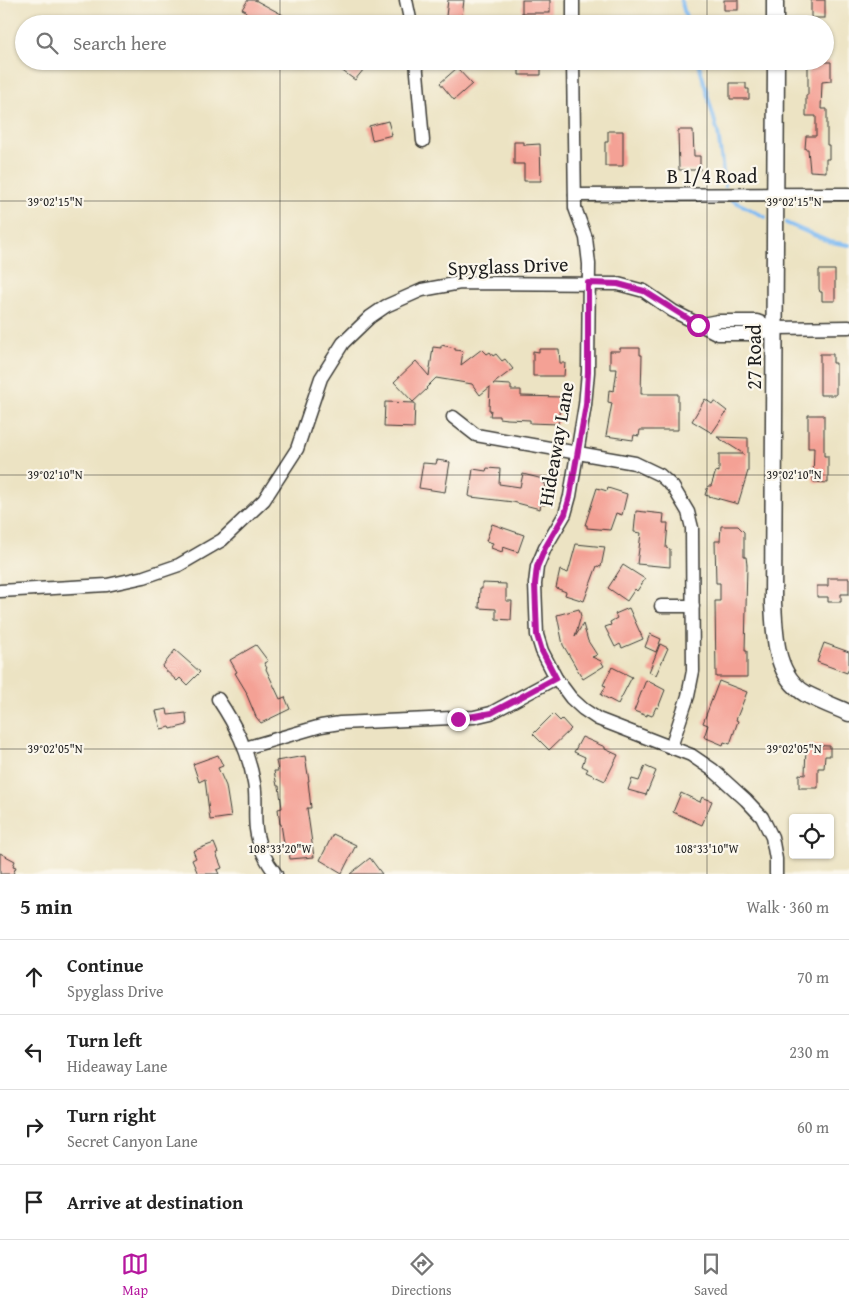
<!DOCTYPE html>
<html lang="en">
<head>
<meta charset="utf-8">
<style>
	:root { --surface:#fff; --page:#f2f2f2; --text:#222; --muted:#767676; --line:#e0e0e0; --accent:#b5179e }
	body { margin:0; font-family:"Gentium Book Plus",serif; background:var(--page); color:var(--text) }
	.controls { position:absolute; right:15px; bottom:15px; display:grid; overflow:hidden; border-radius:5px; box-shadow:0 1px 4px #0004 }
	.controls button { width:45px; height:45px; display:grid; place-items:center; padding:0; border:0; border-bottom:1px solid var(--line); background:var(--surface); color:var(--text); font:25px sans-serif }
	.stop { position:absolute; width:15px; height:15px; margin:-11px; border:4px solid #b5179e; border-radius:50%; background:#fff }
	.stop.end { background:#b5179e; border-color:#fff; box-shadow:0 1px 5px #0008 }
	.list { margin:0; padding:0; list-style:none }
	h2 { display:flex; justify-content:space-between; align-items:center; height:65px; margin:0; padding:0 20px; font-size:21px }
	h2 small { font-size:16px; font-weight:400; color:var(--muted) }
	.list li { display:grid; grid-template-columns:32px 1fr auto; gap:15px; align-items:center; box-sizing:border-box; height:75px; padding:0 20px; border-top:1px solid var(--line) }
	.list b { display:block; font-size:19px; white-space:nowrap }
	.list p { margin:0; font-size:16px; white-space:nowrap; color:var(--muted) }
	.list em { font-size:16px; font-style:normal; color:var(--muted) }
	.icon { flex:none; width:28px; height:28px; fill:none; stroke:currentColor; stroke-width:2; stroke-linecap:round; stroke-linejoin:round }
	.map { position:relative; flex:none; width:849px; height:874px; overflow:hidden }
	.search { position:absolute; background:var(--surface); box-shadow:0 1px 4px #0004; left:15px; right:15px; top:15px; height:55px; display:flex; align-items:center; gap:12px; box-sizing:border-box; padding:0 18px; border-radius:28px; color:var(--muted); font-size:19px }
	.sheet { height:365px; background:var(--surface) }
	nav { display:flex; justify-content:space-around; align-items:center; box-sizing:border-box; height:70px; border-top:1px solid var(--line); background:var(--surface); font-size:14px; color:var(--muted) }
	nav a { display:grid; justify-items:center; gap:2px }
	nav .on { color:var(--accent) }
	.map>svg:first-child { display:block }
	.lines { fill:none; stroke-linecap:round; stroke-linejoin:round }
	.stream { stroke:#81bcf3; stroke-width:4 }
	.building { fill:#f4a195 }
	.minor-casing { stroke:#3b3a35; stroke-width:15 }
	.tertiary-casing { stroke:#3b3a35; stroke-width:19 }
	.minor { stroke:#fff; stroke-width:12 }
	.tertiary { stroke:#fff; stroke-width:16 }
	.route { stroke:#b5179e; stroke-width:6 }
	.ticks { fill:none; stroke:#1c1c1c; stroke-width:1; stroke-opacity:0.45 }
	.labels { text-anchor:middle; stroke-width:4.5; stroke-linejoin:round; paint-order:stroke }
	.street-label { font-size:20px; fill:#1c1c1c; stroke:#fbf7ec }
	.ticks-label { font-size:12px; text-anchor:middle; fill:#1c1c1c; stroke:#fbf7ec; stroke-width:4.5; stroke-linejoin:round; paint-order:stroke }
</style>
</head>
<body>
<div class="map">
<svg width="849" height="874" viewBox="0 0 849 874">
	<rect width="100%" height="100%" fill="#fbf7ec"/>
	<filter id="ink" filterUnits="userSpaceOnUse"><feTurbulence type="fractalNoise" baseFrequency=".02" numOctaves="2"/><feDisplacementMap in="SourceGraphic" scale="10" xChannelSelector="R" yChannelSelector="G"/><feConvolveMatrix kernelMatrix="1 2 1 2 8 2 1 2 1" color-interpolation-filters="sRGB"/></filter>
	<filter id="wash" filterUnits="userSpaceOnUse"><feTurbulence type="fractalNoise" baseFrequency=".0096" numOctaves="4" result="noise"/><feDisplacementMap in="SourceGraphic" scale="20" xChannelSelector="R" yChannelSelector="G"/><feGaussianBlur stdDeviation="1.12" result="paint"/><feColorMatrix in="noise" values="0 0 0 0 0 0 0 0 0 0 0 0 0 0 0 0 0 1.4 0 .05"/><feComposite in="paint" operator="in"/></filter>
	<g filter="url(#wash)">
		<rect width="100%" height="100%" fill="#ece3c3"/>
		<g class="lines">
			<!-- stream -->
			<g class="stream">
				<polyline points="681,0 688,24"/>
				<polyline points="698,61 718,133 725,186"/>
				<polyline points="732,200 765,217"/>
				<polyline points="786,223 830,242 849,245"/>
			</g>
		</g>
		<g id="blocks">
			<!-- building -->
			<g class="building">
				<polygon points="248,0 255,0 283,15 278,24 247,24 241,20 246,11 242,9"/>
				<polygon points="448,0 464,0 461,24 445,24"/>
				<rect x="522" y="0" width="28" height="13"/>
				<rect x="724" y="0" width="14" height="10"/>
				<rect x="811" y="0" width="14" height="18"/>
				<polygon points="342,61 353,61 364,69 355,80 337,67"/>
				<polygon points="519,61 541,62 541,75 519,75"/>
				<polygon points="808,62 831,62 831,81 822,82 821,109 827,109 827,145 829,145 829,159 826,159 826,172 810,171 808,149 805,149 806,136 816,136 816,116 806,116 806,95 808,95"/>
				<polygon points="457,68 472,84 454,100 440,83"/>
				<polygon points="730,83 746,83 746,89 749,89 749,99 730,99"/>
				<polygon points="388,121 392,135 372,140 369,126"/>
				<polygon points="678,130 693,130 694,156 700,156 700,170 679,170"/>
				<polygon points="608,131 623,131 623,166 605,166 605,142 608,142"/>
				<polygon points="514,142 524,142 524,145 540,144 541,181 524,181 524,164 514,164"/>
				<polygon points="819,270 835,270 835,301 822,301 822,292 820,292 819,289"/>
				<polygon points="441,345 455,348 455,350 463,351 461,365 482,349 487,354 490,352 493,356 496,354 502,361 505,359 513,369 493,384 511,385 511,390 521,390 521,396 561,397 558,424 530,423 530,420 507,419 499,418 499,416 490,416 491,410 489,410 490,387 480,395 472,384 436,378 426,388 427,389 413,402 394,382 416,361 429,376 433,347 441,348"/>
				<polygon points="620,348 640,348 640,355 642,355 641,394 678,394 678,430 640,430 639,436 634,435 633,440 606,436 612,403 608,402 609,390 614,391 617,369 610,369 610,351 620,351"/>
				<polygon points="539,349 559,349 560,363 565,363 564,376 533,376 533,351 539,352"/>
				<polygon points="820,354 833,354 833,363 836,363 836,395 820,395"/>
				<polygon points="705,399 712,404 714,401 727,411 712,433 692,421"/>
				<polygon points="385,402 415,403 414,428 384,427"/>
				<polygon points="808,415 824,415 824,456 828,456 828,483 814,482 813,480 814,448 808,448"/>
				<polygon points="717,437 748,438 748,471 738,504 705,495 708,486 711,486 716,471 719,472 719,454 744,454"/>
				<polygon points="437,460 450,462 445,492 419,488 423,463 436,464"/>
				<polygon points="487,468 500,469 499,484 520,487 523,474 543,479 542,483 546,484 545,489 549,490 545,505 541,504 540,509 513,502 471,497 469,496 473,469 486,471"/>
				<polygon points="597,488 607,491 608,488 627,494 622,515 616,513 610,530 587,528 587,525 585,525"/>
				<polygon points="636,511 664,514 663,523 668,523 666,548 670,549 670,567 637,564 641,533 634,532"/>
				<polygon points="492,524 524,535 518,552 503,547 502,552 491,548 493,543 486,541"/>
				<polygon points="721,526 738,526 744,532 744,557 746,557 747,565 745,651 747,651 747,677 716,677 715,601 720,601 720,583 716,583 715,541 720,541"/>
				<polygon points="576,544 605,547 601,567 597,566 584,601 565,595 566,592 556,588 560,570 568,573"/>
				<polygon points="623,565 645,579 637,591 635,589 627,601 608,588"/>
				<polygon points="828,578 849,578 849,594 841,594 841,602 828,602 828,597 817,597 817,586 828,586"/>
				<polygon points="482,583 506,584 506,601 512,601 511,620 496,619 496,609 479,608 480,589 482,589"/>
				<polygon points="629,608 643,639 622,648 620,644 615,647 605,627 611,625 610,622 617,618 615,614"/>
				<polygon points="579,609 581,616 575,637 583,624 588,641 597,655 592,657 601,661 604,666 583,679 563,645 557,615"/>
				<polygon points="650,634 661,639 656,652 645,647"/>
				<polygon points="824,643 849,652 849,668 847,673 817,662"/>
				<polygon points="660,644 668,648 656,675 649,672"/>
				<polygon points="256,645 268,661 264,663 267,668 266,669 280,699 285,697 290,709 261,723 256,717 246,693 247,693 235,673 237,672 230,660"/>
				<polygon points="175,650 200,672 187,685 180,678 177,681 162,667"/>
				<polygon points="612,667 632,677 618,704 601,695 606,686 603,685"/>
				<polygon points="646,680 665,690 658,708 656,707 652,716 647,714 647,716 634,711"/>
				<polygon points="719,681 747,692 736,720 738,721 730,744 724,742 723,745 704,737 708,725 703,723"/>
				<polygon points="167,709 168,715 186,713 187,725 171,729 170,727 161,729 156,711"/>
				<polygon points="553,714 560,721 562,719 571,729 549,750 533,734"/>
				<polygon points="582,737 605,747 605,749 618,755 605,781 586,772 588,769 582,766 585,757 574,752"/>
				<polygon points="806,745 830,746 830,756 825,756 824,768 818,768 818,788 799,788 799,774 805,775"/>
				<polygon points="218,755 223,766 218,768 226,786 231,817 210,820 205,779 199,782 193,764"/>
				<polygon points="305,756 309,781 308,781 311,808 307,808 314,857 290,859 289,850 285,850 281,824 280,824 278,809 282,808 279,786 277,786 274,771 278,771 276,761"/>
				<polygon points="645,766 656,771 646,795 628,790 632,779 639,781"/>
				<polygon points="681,793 700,802 702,797 712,801 702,825 673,812"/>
				<polygon points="333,834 356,845 342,873 320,860"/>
				<polygon points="214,843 218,853 216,853 222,868 217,870 219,874 198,874 192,860 196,858 193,851"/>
				<polygon points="0,853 15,861 13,866 16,867 13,874 0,874"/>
				<polygon points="370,858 382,874 350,874"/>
			</g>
		</g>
	</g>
	<g filter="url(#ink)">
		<use href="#blocks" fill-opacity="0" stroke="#3b3a35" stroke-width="1"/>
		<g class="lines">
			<!-- minor casing -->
			<g class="minor-casing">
				<g id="minor">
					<polyline points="406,0 411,24"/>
					<polyline points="573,0 573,24"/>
					<polyline points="416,61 423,141"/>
					<polyline points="573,61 575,208 586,238 589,264 588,372 585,405 570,496 565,514 545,548 537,567 535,584 537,635 542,651 556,678 571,698 583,709 598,719 691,755 713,770 746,800 762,817 772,837 776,859 776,874"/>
					<polyline points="575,195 849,194"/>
					<polyline points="697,325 718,321 757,321 775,328"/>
					<polyline points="453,417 476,435 635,463 660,475 673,487 688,512 692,528 693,671 688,696 671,747"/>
					<polyline points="0,591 107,585 144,577 179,565 222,540 264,500 297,449 321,378 343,343 370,317 386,306 422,290 460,283 618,284 644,291 673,311 718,334 758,334 775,328 849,327"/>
					<polyline points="661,606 693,606"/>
					<path d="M218,699C236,726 248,750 254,783C257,798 254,814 256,829C258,845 266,862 276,874"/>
					<polyline points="245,748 321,726 340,723 474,717 491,713 556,678"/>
				</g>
			</g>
			<!-- tertiary casing -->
			<g class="tertiary-casing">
				<g id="tertiary">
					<polyline points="775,0 775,24"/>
					<path d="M776,61L773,603C775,635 774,675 806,694C820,701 835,707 849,713"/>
				</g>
			</g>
			<!-- minor -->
			<use href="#minor" class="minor"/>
			<!-- tertiary -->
			<use href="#tertiary" class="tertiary"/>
		</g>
	</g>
	<g class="lines" filter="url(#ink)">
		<!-- route -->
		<polyline class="route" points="458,719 491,713 556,678 542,651 537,635 535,584 537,567 545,548 565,514 570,496 586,405 588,372 588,283 618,284 644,291 698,325"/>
	</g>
	<!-- ticks -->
	<path class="ticks" d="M280,0V24M707,0V24M280,61V874M707,61V874M0,201H849M0,475H849M0,749H849"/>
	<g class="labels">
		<!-- street labels -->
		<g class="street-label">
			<text x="712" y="183">B 1/4 Road</text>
			<text transform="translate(508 266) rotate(-2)" y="7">Spyglass Drive</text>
			<text transform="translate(754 357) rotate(-90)" y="7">27 Road</text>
			<text transform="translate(556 444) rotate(-80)" y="7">Hideaway Lane</text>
		</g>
	</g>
	<g class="ticks-label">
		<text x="55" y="206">39°02'15"N</text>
		<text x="794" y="206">39°02'15"N</text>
		<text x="55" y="479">39°02'10"N</text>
		<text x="794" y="479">39°02'10"N</text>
		<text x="55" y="753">39°02'05"N</text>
		<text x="794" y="753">39°02'05"N</text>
		<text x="280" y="853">108°33'20"W</text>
		<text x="707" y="853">108°33'10"W</text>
	</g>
</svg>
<div class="controls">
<button><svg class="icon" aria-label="locate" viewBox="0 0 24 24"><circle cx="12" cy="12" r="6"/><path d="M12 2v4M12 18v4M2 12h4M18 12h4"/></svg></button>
</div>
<div class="stop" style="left:698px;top:325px"></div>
<div class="stop end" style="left:458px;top:719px"></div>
<div class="search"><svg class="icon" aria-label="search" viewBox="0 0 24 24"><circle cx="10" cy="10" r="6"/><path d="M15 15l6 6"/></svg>Search here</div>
</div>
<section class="sheet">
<h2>5 min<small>Walk · 360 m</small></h2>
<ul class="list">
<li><svg class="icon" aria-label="ahead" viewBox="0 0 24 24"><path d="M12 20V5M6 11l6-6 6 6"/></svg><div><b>Continue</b><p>Spyglass Drive</p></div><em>70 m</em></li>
<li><svg class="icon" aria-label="left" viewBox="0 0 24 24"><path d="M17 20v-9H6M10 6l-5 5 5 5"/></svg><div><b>Turn left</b><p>Hideaway Lane</p></div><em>230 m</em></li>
<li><svg class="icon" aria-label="right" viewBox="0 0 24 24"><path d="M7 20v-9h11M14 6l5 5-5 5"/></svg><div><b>Turn right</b><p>Secret Canyon Lane</p></div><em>60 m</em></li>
<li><svg class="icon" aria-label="arrive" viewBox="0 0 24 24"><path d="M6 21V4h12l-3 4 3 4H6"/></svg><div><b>Arrive at destination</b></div></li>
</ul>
</section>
<nav>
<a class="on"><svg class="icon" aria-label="map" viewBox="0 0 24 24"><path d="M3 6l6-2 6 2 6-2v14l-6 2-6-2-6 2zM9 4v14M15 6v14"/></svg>Map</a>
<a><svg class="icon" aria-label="directions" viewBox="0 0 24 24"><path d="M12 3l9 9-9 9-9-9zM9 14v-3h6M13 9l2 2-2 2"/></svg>Directions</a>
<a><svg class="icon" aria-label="saved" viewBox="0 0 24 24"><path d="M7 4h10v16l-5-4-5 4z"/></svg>Saved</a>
</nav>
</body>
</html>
